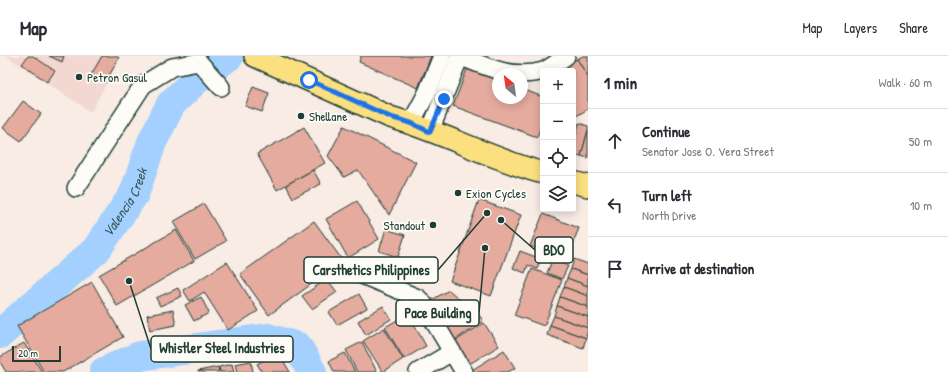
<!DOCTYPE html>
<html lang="en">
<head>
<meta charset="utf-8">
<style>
	:root { --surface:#fff; --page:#f7f7f7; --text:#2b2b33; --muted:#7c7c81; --line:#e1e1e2 }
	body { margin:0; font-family:"Patrick Hand",sans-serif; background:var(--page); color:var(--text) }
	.controls { position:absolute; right:12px; top:12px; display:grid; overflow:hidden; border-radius:4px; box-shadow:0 2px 10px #0003 }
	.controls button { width:36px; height:36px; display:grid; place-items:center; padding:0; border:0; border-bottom:1px solid var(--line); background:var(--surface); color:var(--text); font:20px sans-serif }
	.compass { position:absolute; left:492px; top:12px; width:36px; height:36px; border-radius:50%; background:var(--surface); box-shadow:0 2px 10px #0003; rotate:331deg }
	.scale { position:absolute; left:12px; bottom:10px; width:49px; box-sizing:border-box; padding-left:4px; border:2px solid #1f3d34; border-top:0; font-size:11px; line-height:14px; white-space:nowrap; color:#1f3d34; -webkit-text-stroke:3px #fdfcf7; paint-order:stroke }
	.stop { position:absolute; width:12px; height:12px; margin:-9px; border:3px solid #1a73e8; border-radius:50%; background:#fff }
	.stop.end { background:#1a73e8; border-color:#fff; box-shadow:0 1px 4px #0008 }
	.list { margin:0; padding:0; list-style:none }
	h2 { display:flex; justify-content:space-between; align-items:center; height:52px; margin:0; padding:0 16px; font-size:17px }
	h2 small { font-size:13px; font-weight:400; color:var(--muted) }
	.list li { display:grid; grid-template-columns:26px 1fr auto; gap:12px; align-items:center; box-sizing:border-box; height:64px; padding:0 16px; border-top:1px solid var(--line) }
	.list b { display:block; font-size:15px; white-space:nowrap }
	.list p { margin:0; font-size:13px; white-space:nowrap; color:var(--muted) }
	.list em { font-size:13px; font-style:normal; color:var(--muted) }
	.icon { flex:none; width:22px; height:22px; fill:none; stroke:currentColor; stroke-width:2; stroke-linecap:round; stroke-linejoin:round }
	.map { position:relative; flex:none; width:588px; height:316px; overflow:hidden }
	header { display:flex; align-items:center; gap:24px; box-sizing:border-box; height:56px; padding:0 20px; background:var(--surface); border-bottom:1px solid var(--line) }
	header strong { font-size:19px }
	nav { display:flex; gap:22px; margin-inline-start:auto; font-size:14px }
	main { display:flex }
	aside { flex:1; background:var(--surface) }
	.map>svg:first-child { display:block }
	.built { fill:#f2d8d0 }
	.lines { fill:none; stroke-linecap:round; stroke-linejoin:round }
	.river { stroke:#a3d0fe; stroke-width:30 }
	.building { fill:#e4ab9e; stroke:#1f3d34 }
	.minor-casing { stroke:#1f3d34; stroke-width:20 }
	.major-casing { stroke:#1f3d34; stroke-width:24 }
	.minor { stroke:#fdfcf7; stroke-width:17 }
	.major { stroke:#fce080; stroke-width:21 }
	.route { stroke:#1a73e8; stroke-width:5 }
	.poi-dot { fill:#1f3d34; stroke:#fdfcf7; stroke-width:1.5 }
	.labels { text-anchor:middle; stroke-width:3.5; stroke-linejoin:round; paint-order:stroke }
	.poi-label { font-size:13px; fill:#1f3d34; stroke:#fdfcf7; text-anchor:start }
	.water-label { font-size:14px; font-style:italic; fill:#395a5c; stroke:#fdfcf7 }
	.leader { fill:none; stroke:#1f3d34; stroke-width:1.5 }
	.callout-dot { fill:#1f3d34; stroke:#fdfcf7; stroke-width:1.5 }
	.callout { fill:#fdfcf7; stroke:#1f3d34; stroke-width:1.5 }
	.callout-label { font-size:14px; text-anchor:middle; font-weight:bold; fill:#1f3d34 }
</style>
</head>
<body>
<header>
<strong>Map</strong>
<nav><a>Map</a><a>Layers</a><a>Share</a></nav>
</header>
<main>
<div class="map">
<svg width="588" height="316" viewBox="0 0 588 316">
	<rect width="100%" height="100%" fill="#f8ece5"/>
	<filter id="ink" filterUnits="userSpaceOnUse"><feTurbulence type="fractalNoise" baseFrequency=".025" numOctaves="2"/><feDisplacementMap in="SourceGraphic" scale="8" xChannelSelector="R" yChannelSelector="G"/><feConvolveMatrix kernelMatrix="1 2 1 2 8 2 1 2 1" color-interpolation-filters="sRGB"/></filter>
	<g filter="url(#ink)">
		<!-- built -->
		<polygon class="built" points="6,0 121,0 91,56"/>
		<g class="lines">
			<!-- river -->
			<g class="river">
				<path id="s1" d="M0,278L96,194L134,138L152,86L171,48L197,23L229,0"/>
				<polyline points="104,316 140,300 268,282 298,291 312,316"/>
			</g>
		</g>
		<!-- building -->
		<g class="building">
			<polygon points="28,0 33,0 55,15 47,26 22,8"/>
			<polygon points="49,0 64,0 62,6"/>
			<polygon points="102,0 116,0 119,2 105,27 91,19"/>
			<polygon points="361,0 431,0 418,32 359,6"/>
			<polygon points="583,0 588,0 588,21 577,3"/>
			<polygon points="577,3 588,21 588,53 573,62 573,15 558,15"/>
			<polygon points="467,13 498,24 498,42 522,42 522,33 543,41 543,65 537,81 453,50"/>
			<polygon points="253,31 269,37 262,56 245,50"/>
			<polygon points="23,45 41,58 21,85 3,72"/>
			<polygon points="579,67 588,70 588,74 581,100 573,98 573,89"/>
			<polygon points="344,70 416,106 389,159 358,114 344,121 328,100"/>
			<polygon points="304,71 325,107 277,134 257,98"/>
			<polygon points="588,74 588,102 581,100"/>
			<polygon points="313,114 321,128 293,142 286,129"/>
			<polygon points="479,144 521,159 491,240 450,225"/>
			<polygon points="357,145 379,183 348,202 326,163"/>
			<polygon points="204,148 226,185 195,203 173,166"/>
			<polygon points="543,158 579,172 566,204 530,190"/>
			<polygon points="314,165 343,205 269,259 240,218"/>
			<polygon points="386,173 405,179 398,201 379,195"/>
			<polygon points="176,174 194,205 117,250 99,219"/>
			<polygon points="520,195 541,203 537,213 528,209 525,217 513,212"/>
			<polygon points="574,203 588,208 588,219 571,213"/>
			<polygon points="552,204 568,210 562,223 547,217"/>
			<polygon points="227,206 258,255 228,274 204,236 190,245 183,234"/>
			<polygon points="532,213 562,224 544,270 514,259"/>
			<polygon points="571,213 588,219 588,230 567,222"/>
			<polygon points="567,222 588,230 588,240 564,231"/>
			<polygon points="327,223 337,236 312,253 302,240"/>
			<polygon points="92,226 123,281 63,316 44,316 17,270"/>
			<polygon points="564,231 588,240 588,251 560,241"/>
			<polygon points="178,232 182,240 160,250 156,242"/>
			<polygon points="449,234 467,250 442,266 430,245"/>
			<polygon points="359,238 367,252 337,269 329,256"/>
			<polygon points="201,241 209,257 194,265 185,249"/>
			<polygon points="560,241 588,251 588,261 557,250"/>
			<polygon points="383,250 391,263 366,279 358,265"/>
			<polygon points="557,250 588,261 588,272 554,260"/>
			<polygon points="474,251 483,265 452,286 442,272"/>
			<polygon points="173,254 176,269 150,274 147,259"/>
			<polygon points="408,258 426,290 404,303 385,271"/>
			<polygon points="554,260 588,272 586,282 550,269"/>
			<polygon points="484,267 499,290 466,310 452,287"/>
			<polygon points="550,269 586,282 583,292 547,279"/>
			<polygon points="384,272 403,303 383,316 363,285"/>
			<polygon points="362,286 377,316 357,316 346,294"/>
			<polygon points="24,287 42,316 6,316 0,306 0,301"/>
			<polygon points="504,294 515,312 508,316 474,316 472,314"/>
			<polygon points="278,296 290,316 262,316 257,308"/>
			<polygon points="345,297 355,316 334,316 329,305"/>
			<polygon points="251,305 253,316 237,316 235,308"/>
			<polygon points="232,308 234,316 220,316 219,311"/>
			<polygon points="218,311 219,316 198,316 198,315"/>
		</g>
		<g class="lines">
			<!-- minor casing -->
			<g class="minor-casing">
				<g id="minor">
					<path d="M459,0C484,10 514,24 543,15C551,12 559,5 566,0"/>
					<polyline points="411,67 427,37 442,0"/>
					<polyline points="430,75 460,0"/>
					<polyline points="76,132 143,29 172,11 199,6 221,31"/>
					<polyline points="352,215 418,242 423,247 464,316"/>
					<polyline points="418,316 452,296"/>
				</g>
			</g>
			<!-- major casing -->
			<g class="major-casing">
				<g id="major">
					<path d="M255,0L390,61C442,76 491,103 543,117"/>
					<polyline points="573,126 588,130"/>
				</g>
			</g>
			<!-- minor -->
			<use href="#minor" class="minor"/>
			<!-- major -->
			<use href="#major" class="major"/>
		</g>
	</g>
	<g class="lines" filter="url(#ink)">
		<!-- route -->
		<polyline class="route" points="309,24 390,61 411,67 430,76 444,43"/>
	</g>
	<!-- markers -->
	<g class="poi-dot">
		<circle cx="79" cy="21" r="4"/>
		<circle cx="301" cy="60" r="4"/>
		<circle cx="458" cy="137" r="4"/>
		<circle cx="433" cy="169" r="4"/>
	</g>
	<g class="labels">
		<!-- poi labels -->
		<g class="poi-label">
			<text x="87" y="26">Petron Gasul</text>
			<text x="309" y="65">Shellane</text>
			<text x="466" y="142">Exion Cycles</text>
			<text x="425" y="174" text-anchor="end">Standout</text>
		</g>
		<!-- water labels -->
		<g class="water-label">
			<text dy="5" stroke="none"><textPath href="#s1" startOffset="184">Valencia Creek</textPath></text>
		</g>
	</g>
	<!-- callouts -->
	<path class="leader" d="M501 164L535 194M487 157L438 214M485 192L479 257M129 225L151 293"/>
	<g class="callout-dot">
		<circle cx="501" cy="164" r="4"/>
		<circle cx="487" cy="157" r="4"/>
		<circle cx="485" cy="192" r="4"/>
		<circle cx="129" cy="225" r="4"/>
	</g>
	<g class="callout">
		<rect x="535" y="181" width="38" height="26" rx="4"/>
		<rect x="304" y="201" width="134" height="26" rx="4"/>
		<rect x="396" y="244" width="83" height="26" rx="4"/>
		<rect x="151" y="280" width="142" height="26" rx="4"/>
	</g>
	<g class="callout-label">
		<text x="554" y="199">BDO</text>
		<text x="371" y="219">Carsthetics Philippines</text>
		<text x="438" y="262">Pace Building</text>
		<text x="222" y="297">Whistler Steel Industries</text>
	</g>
</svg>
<div class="controls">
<button>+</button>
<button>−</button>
<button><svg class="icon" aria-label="locate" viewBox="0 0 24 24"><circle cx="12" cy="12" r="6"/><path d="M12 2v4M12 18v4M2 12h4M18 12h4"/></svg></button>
<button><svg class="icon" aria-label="layers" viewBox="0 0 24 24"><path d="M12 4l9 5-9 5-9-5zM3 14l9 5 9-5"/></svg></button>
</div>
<svg class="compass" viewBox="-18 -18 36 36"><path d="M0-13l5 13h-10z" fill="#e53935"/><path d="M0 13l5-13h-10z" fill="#7c7c81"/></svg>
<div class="scale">20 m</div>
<div class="stop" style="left:309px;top:24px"></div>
<div class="stop end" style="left:444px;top:43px"></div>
</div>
<aside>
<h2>1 min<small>Walk · 60 m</small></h2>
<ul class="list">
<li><svg class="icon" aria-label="ahead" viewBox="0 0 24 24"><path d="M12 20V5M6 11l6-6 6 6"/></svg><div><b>Continue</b><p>Senator Jose O. Vera Street</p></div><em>50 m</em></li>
<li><svg class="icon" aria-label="left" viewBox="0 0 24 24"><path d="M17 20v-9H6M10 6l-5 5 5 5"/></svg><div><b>Turn left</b><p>North Drive</p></div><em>10 m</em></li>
<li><svg class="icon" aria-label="arrive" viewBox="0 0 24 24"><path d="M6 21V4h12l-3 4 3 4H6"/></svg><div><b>Arrive at destination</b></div></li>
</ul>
</aside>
</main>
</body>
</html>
